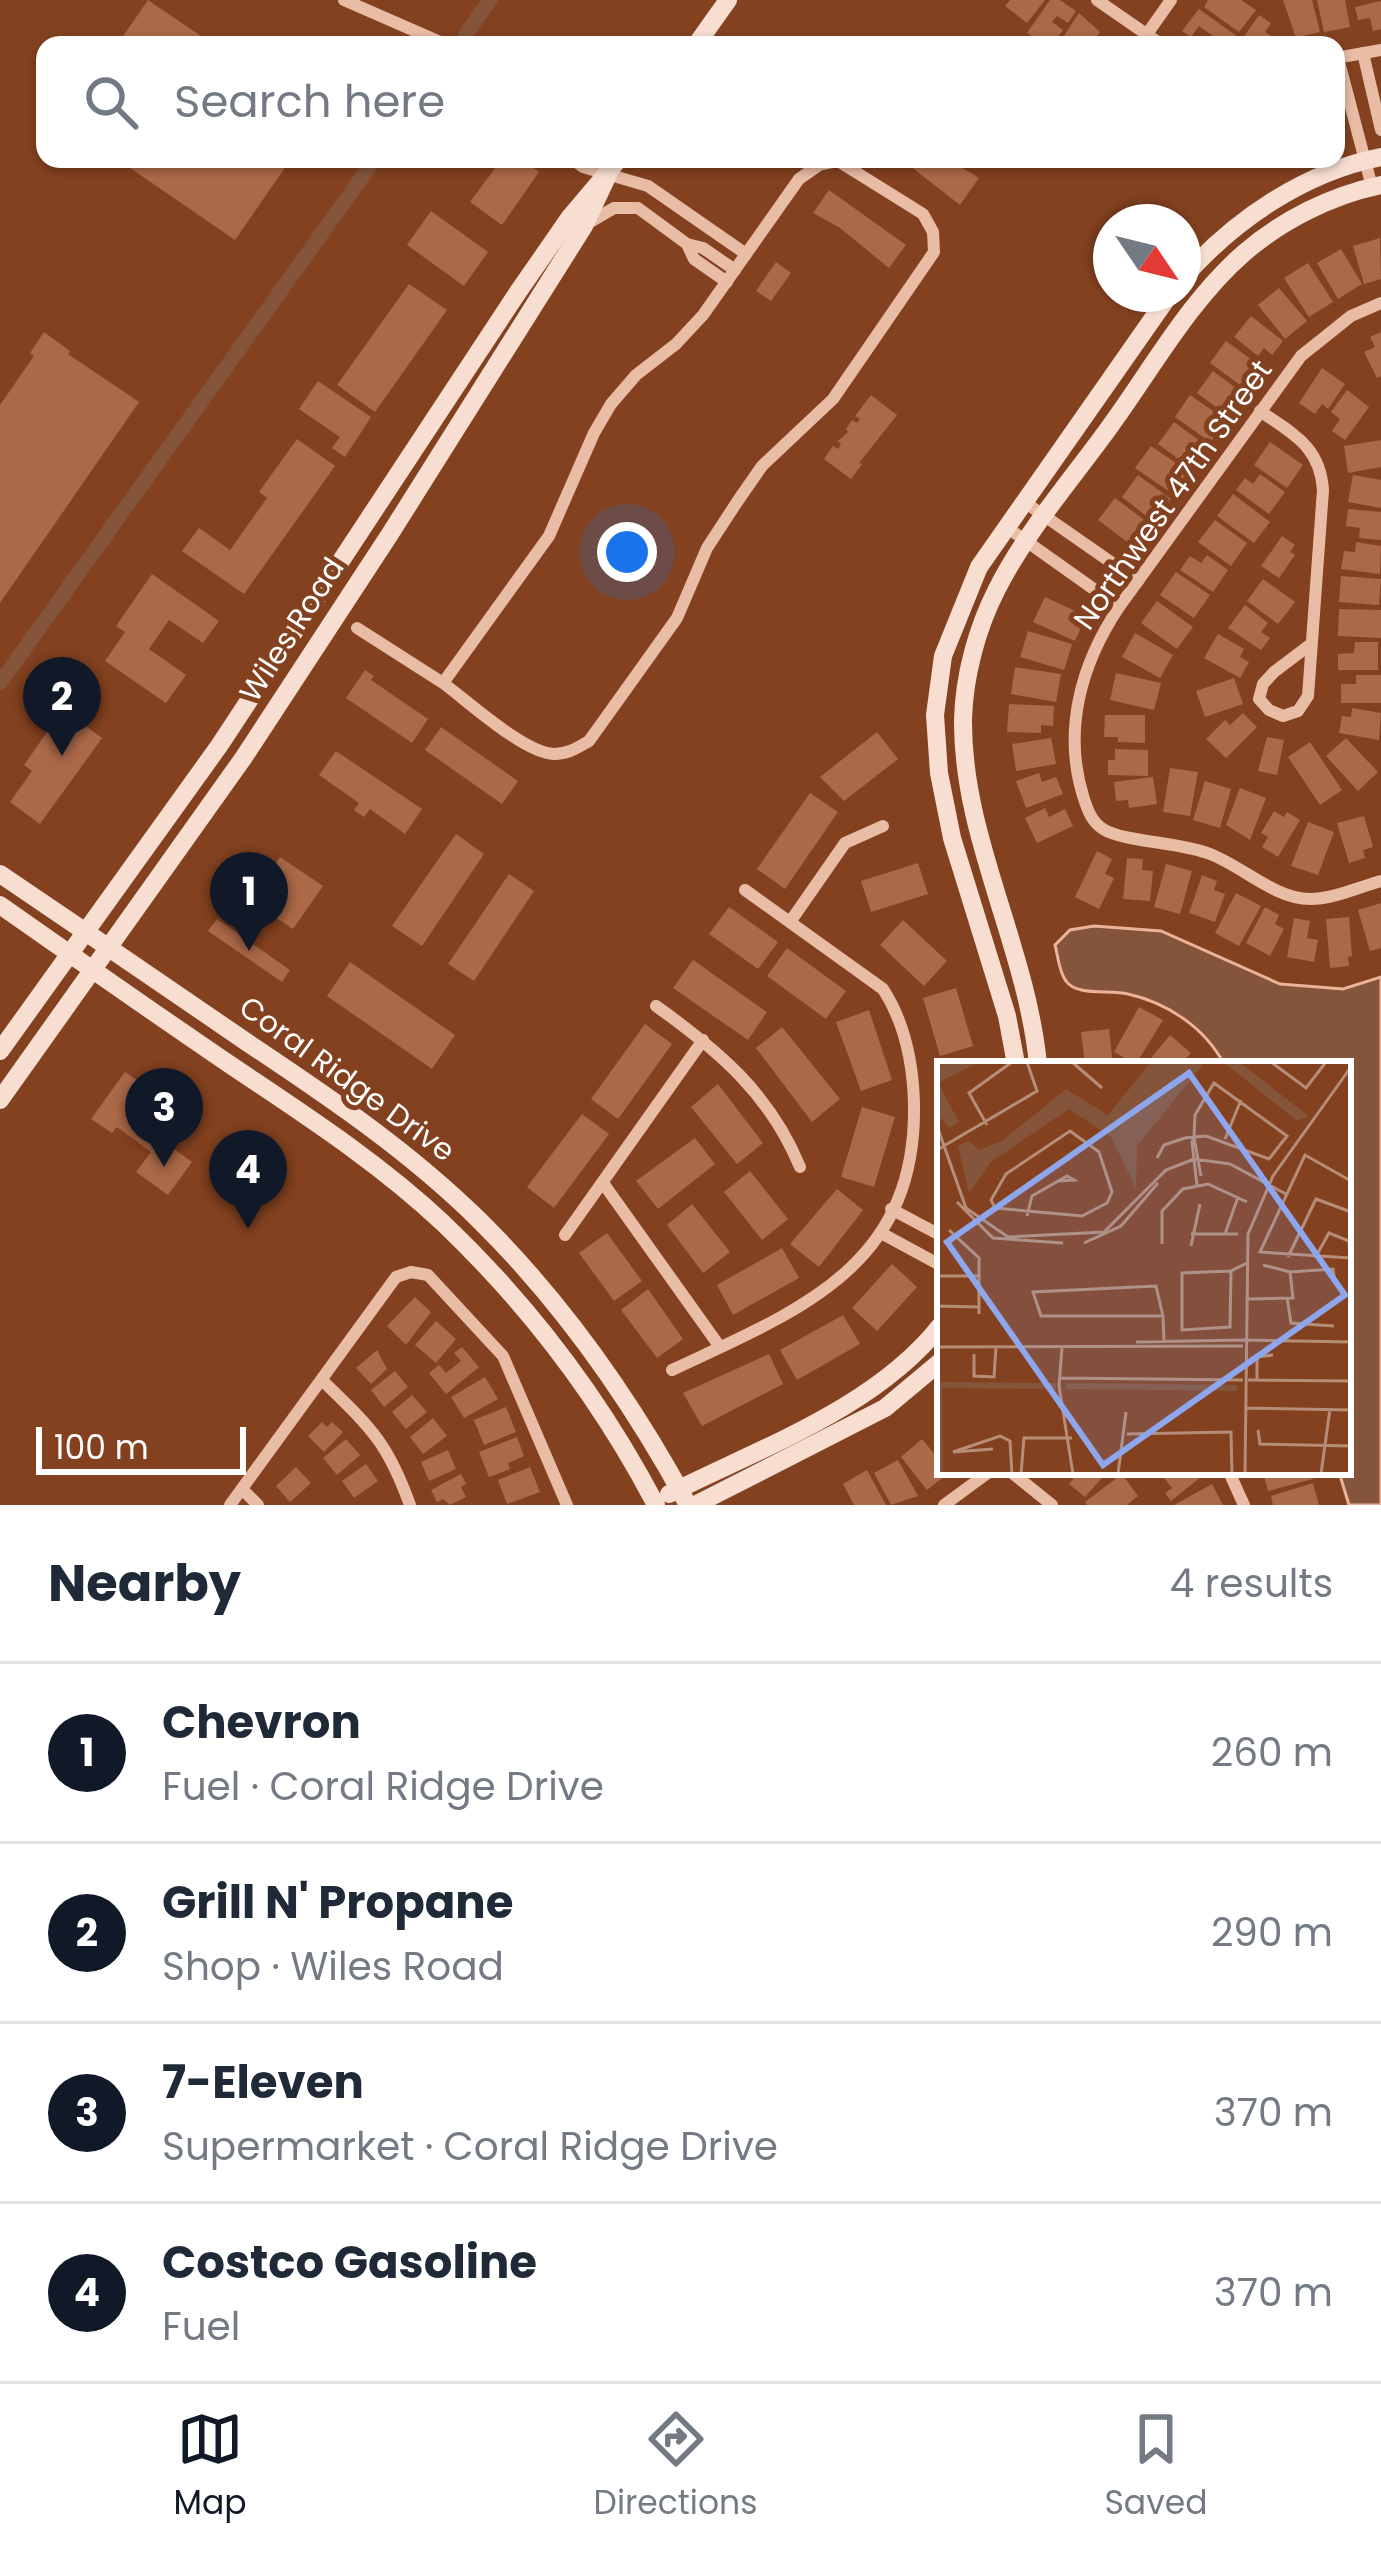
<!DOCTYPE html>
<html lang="en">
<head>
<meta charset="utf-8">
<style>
	:root { --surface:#fff; --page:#f6f6f7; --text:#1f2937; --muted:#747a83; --line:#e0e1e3; --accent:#111827 }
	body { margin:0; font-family:Poppins,sans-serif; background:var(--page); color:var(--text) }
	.compass { position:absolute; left:1093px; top:204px; width:108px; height:108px; border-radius:50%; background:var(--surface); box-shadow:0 3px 9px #0004; rotate:125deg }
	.scale { position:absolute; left:36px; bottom:30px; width:210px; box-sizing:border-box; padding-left:12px; border:6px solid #fff; border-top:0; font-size:33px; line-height:42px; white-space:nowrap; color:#fff; -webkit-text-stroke:9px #83411f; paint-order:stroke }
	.you { position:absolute; left:627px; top:552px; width:42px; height:42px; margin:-30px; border:9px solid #fff; border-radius:50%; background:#1a73e8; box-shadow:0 0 0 18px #1a73e833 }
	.badge { display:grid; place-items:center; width:78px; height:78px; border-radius:50%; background:var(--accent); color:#fff; font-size:39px; font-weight:700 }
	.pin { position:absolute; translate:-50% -99px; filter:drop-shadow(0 3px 6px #0008) }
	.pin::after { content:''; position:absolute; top:63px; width:42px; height:36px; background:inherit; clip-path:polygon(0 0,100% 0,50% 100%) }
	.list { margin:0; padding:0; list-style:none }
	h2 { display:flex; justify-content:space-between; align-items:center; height:156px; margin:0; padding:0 48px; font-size:51px }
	h2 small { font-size:39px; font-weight:400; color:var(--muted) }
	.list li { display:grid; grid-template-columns:78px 1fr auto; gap:36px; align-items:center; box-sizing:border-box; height:180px; padding:0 48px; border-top:3px solid var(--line) }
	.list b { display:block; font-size:45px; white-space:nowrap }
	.list p { margin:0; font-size:39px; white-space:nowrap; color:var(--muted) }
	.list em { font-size:39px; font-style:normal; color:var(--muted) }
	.icon { flex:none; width:66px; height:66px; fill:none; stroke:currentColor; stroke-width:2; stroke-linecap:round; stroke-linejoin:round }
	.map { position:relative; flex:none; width:1381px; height:1505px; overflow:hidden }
	.search { position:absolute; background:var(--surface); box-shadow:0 3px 9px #0004; left:36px; right:36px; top:36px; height:132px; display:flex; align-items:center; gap:30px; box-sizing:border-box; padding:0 42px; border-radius:24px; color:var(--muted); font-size:45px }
	.sheet { height:876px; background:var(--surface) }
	nav { display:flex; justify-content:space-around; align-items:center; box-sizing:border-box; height:168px; border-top:3px solid var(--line); background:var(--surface); font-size:33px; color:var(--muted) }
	nav a { display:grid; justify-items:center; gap:6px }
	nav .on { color:var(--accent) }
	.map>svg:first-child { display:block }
	.water { fill:#84543b; stroke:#ebb39a; stroke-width:3 }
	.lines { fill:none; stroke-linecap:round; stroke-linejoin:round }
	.canal { stroke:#84543b; stroke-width:15 }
	.building { fill:#ac6948 }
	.street { stroke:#e9bca6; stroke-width:12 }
	.secondary { stroke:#f7ded1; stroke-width:18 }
	.labels { text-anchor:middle; stroke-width:10; stroke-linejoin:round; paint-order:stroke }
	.street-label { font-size:30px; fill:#fff; stroke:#83411f }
	.inset-river { fill:none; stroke:#84543b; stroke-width:6 }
	.inset-road { fill:none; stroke:#b58d79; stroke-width:3 }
	.view { fill:#8ea6ec; fill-opacity:0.15; stroke:#8ea6ec; stroke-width:6 }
	.inset-edge { fill:none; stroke:#fff; stroke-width:6 }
</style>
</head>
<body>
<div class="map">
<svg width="1381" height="1505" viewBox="0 0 1381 1505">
	<rect width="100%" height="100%" fill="#83411f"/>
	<!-- water -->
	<path class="water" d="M1094,926L1161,931L1280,984L1343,989L1381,977V1505H1349L1339,1472H1348V1064H1224C1205,1028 1168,1003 1128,994C1111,989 1077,997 1066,981C1059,972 1058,956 1055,945L1070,930Z"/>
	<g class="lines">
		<!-- canal -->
		<g class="canal">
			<polyline points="466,34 490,0"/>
			<polyline points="0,683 375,159"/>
		</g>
	</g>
	<!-- building -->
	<g class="building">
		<polygon points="148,0 214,45 117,45"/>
		<polygon points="1010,0 1045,0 1027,23 1005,6"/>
		<polygon points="1050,0 1060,0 1076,11 1068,23 1057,16 1052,22 1063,30 1052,45 1045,45 1027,33"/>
		<polygon points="1208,0 1241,0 1256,10 1239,32 1204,7"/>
		<polygon points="1283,0 1312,0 1320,32 1296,38"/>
		<polygon points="1317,0 1345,0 1350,27 1324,32"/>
		<polygon points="1381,1 1381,29 1373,31 1370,18 1358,20 1355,7"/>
		<polygon points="1199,9 1238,37 1232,45 1206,45 1213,36 1199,26 1191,37 1182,31"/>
		<polygon points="1079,13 1100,32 1091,45 1058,45"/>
		<polygon points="1259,15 1271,23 1265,32 1276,39 1272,45 1238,45"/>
		<polygon points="117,159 291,159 235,240"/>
		<polygon points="502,159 521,159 539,172 502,225 470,202"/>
		<polygon points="901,159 948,159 979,178 960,205"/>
		<polygon points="829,190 906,245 889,268 840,228 813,213"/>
		<polygon points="431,211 488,252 464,286 407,245"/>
		<polygon points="1380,238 1381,279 1364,284 1353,246"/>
		<polygon points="1341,249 1362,284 1338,299 1317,263"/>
		<polygon points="776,262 791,273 771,301 756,291"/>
		<polygon points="1308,263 1333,302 1309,317 1284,278"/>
		<polygon points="409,284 447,310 375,412 337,385"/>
		<polygon points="1279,288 1307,321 1285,339 1258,305"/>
		<polygon points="1251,316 1283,341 1272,355 1264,348 1258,356 1234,337"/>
		<polygon points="44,332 70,351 68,354 139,402 0,603 0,405 34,356 30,353"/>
		<polygon points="1381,332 1381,376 1377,378 1364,352 1375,347 1370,337"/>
		<polygon points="1226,341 1263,368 1247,390 1210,363"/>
		<polygon points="1322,368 1345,384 1328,409 1322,404 1315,414 1299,403"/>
		<polygon points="1213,371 1245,395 1229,417 1197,393"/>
		<polygon points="318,381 371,417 345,457 332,448 340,437 299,409"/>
		<polygon points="1347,390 1369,407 1345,440 1332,431 1340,419 1331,412"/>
		<polygon points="871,395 897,415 859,463 862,464 851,479 824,459 833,446 838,449 841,445 838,441 848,432 846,429 852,420 857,423 860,419 855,416"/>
		<polygon points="1190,395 1226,420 1210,442 1175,417"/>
		<polygon points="1174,422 1208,447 1192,469 1158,444"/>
		<polygon points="297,439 335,466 244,594 182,551 199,528 230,550 267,498 259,492"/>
		<polygon points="1381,440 1381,467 1348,473 1344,446"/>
		<polygon points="1270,442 1303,465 1287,488 1254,465"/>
		<polygon points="1151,446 1189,472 1173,494 1135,468"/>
		<polygon points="1260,474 1285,492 1269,514 1236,490 1245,478 1253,484"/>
		<polygon points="1138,475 1171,499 1154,522 1122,497"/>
		<polygon points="1353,475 1381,480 1381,508 1348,502"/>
		<polygon points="1233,494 1270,522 1254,543 1217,516"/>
		<polygon points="1115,498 1151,525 1134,547 1098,520"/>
		<polygon points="1348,509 1381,512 1381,540 1359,538 1360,528 1346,526"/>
		<polygon points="1215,520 1247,543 1231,566 1198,542"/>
		<polygon points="1282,536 1295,545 1290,552 1295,555 1279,578 1261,566"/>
		<polygon points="1356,542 1381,546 1380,574 1341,569 1344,551 1355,552"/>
		<polygon points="1207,555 1228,570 1213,592 1180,570 1190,556 1201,563"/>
		<polygon points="1176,572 1210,595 1194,618 1160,595"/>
		<polygon points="152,574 219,621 203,643 169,620 149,649 186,675 166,703 105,661 125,632 116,626"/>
		<polygon points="1341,576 1381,579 1379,605 1339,602"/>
		<polygon points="1263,579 1295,602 1278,624 1247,601"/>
		<polygon points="1045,597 1086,616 1075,641 1033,622"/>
		<polygon points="1157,601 1193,627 1177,649 1141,623"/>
		<polygon points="1245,605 1268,623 1261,632 1270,638 1261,650 1228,628"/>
		<polygon points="1339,609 1381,610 1381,638 1338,636"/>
		<polygon points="1028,631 1072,644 1064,670 1020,657"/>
		<polygon points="1135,633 1173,655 1160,678 1122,657"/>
		<polygon points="1218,634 1244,649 1240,657 1249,662 1240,678 1204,658"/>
		<polygon points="1355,642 1378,642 1378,670 1338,670 1338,654 1354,653"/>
		<polygon points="1015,667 1061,674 1056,702 1011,694"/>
		<polygon points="365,670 374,676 371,680 428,719 412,743 346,698"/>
		<polygon points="1116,673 1161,683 1154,710 1110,700"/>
		<polygon points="1356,675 1381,675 1381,703 1341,703 1341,684 1356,684"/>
		<polygon points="1234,678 1243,704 1205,717 1196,691"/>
		<polygon points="1009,704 1054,706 1053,726 1041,725 1041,733 1007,732"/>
		<polygon points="1352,708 1381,713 1379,740 1339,733 1342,716 1351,717"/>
		<polygon points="1243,713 1257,727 1226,758 1206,739 1225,720 1230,725"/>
		<polygon points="71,715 102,738 40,824 10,802 32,771 24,765 50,728 58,734"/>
		<polygon points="1105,715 1145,715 1145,743 1118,742 1118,737 1104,737"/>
		<polygon points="441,727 518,781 502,804 425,750"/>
		<polygon points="877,732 898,759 844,801 820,777"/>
		<polygon points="1267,737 1284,740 1277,775 1258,771"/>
		<polygon points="1051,738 1056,764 1016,771 1012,744"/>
		<polygon points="1346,738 1378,772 1358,791 1326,756"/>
		<polygon points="1310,742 1342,790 1320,805 1288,757"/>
		<polygon points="1115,749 1148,750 1148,776 1108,775 1108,760 1115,760"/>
		<polygon points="336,751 422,809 405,834 370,809 364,817 354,810 359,803 319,775"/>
		<polygon points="1170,768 1198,772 1190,816 1163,812"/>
		<polygon points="1039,773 1042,782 1056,777 1063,794 1026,808 1016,781"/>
		<polygon points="1153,777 1157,804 1129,808 1128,800 1116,801 1114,782"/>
		<polygon points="1205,781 1231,789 1220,828 1193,820"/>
		<polygon points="1240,788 1266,798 1250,840 1226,825"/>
		<polygon points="810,793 838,812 785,889 757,869"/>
		<polygon points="1045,808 1049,817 1065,809 1073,826 1037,843 1025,818"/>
		<polygon points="1274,811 1284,817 1287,812 1300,820 1278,857 1262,847 1268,837 1261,833"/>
		<polygon points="1364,816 1373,847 1363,850 1365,858 1349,863 1337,823"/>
		<polygon points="1308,822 1334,832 1318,875 1291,866"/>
		<polygon points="456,834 484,854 422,946 392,926"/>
		<polygon points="1097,851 1112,859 1105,874 1114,878 1099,909 1075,897"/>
		<polygon points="280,857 323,886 293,929 250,900"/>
		<polygon points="1127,858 1143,859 1142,870 1153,871 1150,901 1123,899"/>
		<polygon points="918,863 928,894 871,912 861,881"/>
		<polygon points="1166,864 1192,871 1180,914 1154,907"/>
		<polygon points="509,874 534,891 474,981 448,964"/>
		<polygon points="1202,875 1217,881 1214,890 1225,894 1215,922 1189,913"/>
		<polygon points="1236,893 1261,906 1239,946 1215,933"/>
		<polygon points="1381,903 1381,948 1370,951 1358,910"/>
		<polygon points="729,907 778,942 758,969 709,934"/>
		<polygon points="1265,907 1279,915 1275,924 1284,929 1270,956 1246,943"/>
		<polygon points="1349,917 1352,956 1348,957 1349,966 1330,968 1326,919"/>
		<polygon points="1294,918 1310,921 1307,938 1318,940 1314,962 1287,957"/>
		<polygon points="217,919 290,970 282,982 208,931"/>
		<polygon points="903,920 947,961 924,986 880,945"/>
		<polygon points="787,948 846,991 826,1019 767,976"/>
		<polygon points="693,960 767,1012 748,1040 673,988"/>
		<polygon points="350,962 455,1035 432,1069 327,996"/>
		<polygon points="956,988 973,1046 940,1056 923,998"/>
		<polygon points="1139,1007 1163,1020 1136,1064 1114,1052"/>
		<polygon points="869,1010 892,1080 861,1091 836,1022"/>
		<polygon points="645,1024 672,1044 618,1119 591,1099"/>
		<polygon points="782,1027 840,1099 812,1122 756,1048"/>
		<polygon points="1109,1029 1113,1064 1085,1064 1081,1032"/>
		<polygon points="1170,1035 1191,1053 1181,1064 1146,1064"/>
		<polygon points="125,1072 147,1087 127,1115 192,1162 168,1195 136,1172 151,1152 117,1127 112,1133 91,1119"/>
		<polygon points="718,1084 763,1143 737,1164 691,1107"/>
		<polygon points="862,1107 895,1117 874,1187 841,1177"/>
		<polygon points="582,1114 609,1134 554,1208 527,1187"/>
		<polygon points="695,1138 715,1164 658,1209 636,1181"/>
		<polygon points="750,1171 788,1219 762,1240 724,1192"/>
		<polygon points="837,1189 863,1210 819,1267 790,1244"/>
		<polygon points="692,1204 730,1252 703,1273 667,1225"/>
		<polygon points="607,1233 642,1281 614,1301 579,1253"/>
		<polygon points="782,1248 799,1278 733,1315 717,1285"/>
		<polygon points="892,1264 917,1287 877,1331 852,1308"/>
		<polygon points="648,1289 683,1339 657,1358 621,1310"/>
		<polygon points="415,1297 431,1312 406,1345 387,1326"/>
		<polygon points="843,1315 860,1344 797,1380 780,1350"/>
		<polygon points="436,1321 456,1339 436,1363 415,1345"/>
		<polygon points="462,1347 479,1367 446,1394 429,1373 439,1365 446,1373 461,1361 454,1353"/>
		<polygon points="377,1350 387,1369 371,1384 356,1368"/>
		<polygon points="769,1354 783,1384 702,1426 683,1393"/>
		<polygon points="395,1371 408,1387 384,1407 371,1390"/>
		<polygon points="485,1377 498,1399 464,1418 451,1397"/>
		<polygon points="412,1395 427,1412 406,1429 392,1412"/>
		<polygon points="506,1407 516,1432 484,1445 474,1420"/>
		<polygon points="433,1418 447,1436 423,1454 410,1437"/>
		<polygon points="322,1422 327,1427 332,1422 343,1432 324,1452 308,1436"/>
		<polygon points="517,1437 524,1456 508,1463 510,1469 489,1477 479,1452"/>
		<polygon points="346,1439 360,1455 337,1475 323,1458"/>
		<polygon points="922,1439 940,1461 940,1472 950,1472 927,1490 901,1457"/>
		<polygon points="448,1450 456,1469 429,1481 421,1462"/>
		<polygon points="898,1460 918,1496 891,1505 874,1473"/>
		<polygon points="366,1464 378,1481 354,1498 342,1481"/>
		<polygon points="296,1467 311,1483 290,1502 276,1486"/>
		<polygon points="530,1467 540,1492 507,1504 498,1480"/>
		<polygon points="867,1470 886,1505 854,1505 843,1484"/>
		<polygon points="1079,1472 1107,1472 1085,1497 1069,1484"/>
		<polygon points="1164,1472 1207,1472 1171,1501 1165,1493 1172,1488 1161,1474"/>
		<polygon points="1263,1472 1311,1472 1313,1479 1268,1491"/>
		<polygon points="461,1474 466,1484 461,1487 466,1497 450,1505 443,1499 437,1502 431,1490"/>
		<polygon points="1122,1474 1138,1496 1127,1505 1087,1505 1085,1502"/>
		<polygon points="1313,1483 1319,1505 1273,1505 1271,1496"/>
		<polygon points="1212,1484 1223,1505 1174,1505"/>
	</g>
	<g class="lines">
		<!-- street -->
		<g class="street">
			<polyline points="344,0 447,45"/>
			<polyline points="1097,0 1162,45"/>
			<polyline points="1147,34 1171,0"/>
			<polyline points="1363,53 1381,130"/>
			<polyline points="1336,58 1381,50"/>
			<polyline points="1338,58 1372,187"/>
			<polyline points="572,159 583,167 648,186 746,254"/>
			<polyline points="585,225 614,208 638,208 687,244 703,248 735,270"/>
			<polyline points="687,244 694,259 727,282"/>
			<path d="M1381,303L1351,316L1301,356L1119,607C1081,664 1062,731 1084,799C1088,811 1092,822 1103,829C1123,842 1181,842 1210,854C1242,866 1275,899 1310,899C1333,899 1359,887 1381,881"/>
			<path d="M1260,411C1293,434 1320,446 1323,490L1308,696L1298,711L1283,716L1269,710L1259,699L1263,684L1274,672L1311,644"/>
			<polyline points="1023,501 1138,581"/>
			<polyline points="1005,526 1119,607"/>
			<path d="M357,628L443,683L549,536L594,433L611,404L636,375L676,344L703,315L799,179L819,165L838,161L923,214L933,232L934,252L833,399L762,466L737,502L707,548L677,618L589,741C577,748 568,754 554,754C524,753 469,702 443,683"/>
			<polyline points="790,922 845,843 883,826"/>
			<path d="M656,1006C719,1051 770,1094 800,1167"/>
			<polyline points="603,1183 720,1347"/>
			<polyline points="891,1209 940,1235"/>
			<polyline points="881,1233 940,1265"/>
			<polyline points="565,1235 703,1040"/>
			<path d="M672,1370C797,1311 917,1268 914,1104C913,1063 905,1023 883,989L745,890"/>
			<path d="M322,1380C370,1427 387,1441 410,1505"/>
			<polyline points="1011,1472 1052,1505"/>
			<polyline points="1229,1472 1244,1505"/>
			<polyline points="242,1489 258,1505"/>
			<polyline points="230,1505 396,1277 411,1272 428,1275 503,1356 567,1505"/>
			<polyline points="944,1505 989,1472"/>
		</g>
		<!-- secondary -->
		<g class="secondary">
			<polyline points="696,45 728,0"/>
			<path d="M1183,278C1234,220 1304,172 1381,157"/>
			<path d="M0,874C83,930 165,986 248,1043C329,1097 409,1151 479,1220C564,1304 631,1400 688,1505"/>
			<path d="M0,905C77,959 154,1013 232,1066C305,1115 378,1162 443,1223C529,1305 601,1400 656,1505"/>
			<polyline points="0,1051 219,746 518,292 570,217 619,159"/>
			<polyline points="1016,1064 1007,1016 952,838 939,773 935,715 943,656 979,567 1170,294"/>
			<path d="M1038,1064C1026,944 962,838 963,720C964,676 977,628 997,589C1027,530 1073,478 1111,425C1153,367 1190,300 1244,253C1282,220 1332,195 1381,185"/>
			<polyline points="0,1100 244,757 390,534 584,226 608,175"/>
			<path d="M669,1494C760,1448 875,1408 940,1326"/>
			<polyline points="695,1505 885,1408 940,1362"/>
		</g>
	</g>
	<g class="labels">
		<!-- street labels -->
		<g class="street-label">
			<text transform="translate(1173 495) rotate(-55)" y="10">Northwest 47th Street</text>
			<text transform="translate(292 630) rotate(-57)" y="10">Wiles Road</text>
			<text transform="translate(347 1079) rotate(36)" y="10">Coral Ridge Drive</text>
		</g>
	</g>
	<!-- overview -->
	<g transform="translate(937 1061)">
		<rect width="414" height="414" fill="#83411f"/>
		<path d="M42,1L1,22L22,61L12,67L0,53V4ZM214,1H268L200,85L199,127L174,76L132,48L54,101L32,132L21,85L32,80L42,89L66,79L129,28L171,54ZM286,1H302L373,56L359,59Z" fill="#84543b"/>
		<path class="inset-river" d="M0,324L119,325M2,324L3,413M129,325L300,327"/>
		<path class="inset-road" d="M135,1L165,27M334,1L369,27L389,1M50,64L32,32L75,1M0,65L29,147L71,176L167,171L229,109L257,98L293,103L349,133M133,70L162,91L175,131L170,142L145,155L58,147L54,139L69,113ZM257,76L264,115M288,78L304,39M0,89L100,30L90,1M220,97L227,84L248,77L257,76L269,75L332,98L350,75L277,22L258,54L257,76L255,81L260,124M414,120L368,94L323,191L414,197M20,141L56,177L126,182M90,155L95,135L130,115L137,119L122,120M12,169L42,197V253M254,173H301M288,173L301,136M147,182L184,165L221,122M225,183V150L246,128L271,123L310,141M254,185L263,143M351,196L379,138L414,151M378,197L392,172L412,180L413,197M414,208V271M294,210L245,212V269L293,266L294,210L310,202M353,211L396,208L398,221M0,215H42M350,236L354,262L397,265M311,238L356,237L353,211L326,204M0,245L42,246M226,255L219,225L96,231L104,255H226L227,280M306,279L414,281M199,281L306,279M0,286L306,285M125,286L122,325L136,413M37,293V315L57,316L59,286M122,317L306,319M311,319L414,320M320,319V296L336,294M308,347L414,349M321,369L323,383L414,385M190,373L294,371L295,413M56,388L16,391L63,375L73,380L75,413M84,413L87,377H135M181,413L189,351M308,413L311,173L336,115L414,6M384,413L393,348"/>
		<path class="view" d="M252,12L408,234L166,404L10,181Z"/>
		<rect width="414" height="414" class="inset-edge"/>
	</g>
</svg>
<svg class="compass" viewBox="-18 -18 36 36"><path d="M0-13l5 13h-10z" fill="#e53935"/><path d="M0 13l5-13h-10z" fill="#747a83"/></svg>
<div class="scale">100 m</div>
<div class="you"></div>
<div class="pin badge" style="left:249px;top:951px">1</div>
<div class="pin badge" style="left:62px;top:756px">2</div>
<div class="pin badge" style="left:164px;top:1167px">3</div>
<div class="pin badge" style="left:248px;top:1229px">4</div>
<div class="search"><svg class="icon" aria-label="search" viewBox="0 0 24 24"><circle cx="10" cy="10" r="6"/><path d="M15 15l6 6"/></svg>Search here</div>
</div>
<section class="sheet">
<h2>Nearby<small>4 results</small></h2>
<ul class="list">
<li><span class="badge">1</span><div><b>Chevron</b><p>Fuel · Coral Ridge Drive</p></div><em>260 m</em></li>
<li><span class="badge">2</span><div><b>Grill N' Propane</b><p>Shop · Wiles Road</p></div><em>290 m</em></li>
<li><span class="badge">3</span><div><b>7-Eleven</b><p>Supermarket · Coral Ridge Drive</p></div><em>370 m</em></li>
<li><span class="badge">4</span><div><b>Costco Gasoline</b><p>Fuel</p></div><em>370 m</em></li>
</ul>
</section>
<nav>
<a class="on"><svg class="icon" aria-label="map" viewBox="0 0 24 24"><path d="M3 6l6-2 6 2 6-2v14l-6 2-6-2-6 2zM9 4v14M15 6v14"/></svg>Map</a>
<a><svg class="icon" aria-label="directions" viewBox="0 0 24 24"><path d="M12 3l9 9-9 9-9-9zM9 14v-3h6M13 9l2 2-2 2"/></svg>Directions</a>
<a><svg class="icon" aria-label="saved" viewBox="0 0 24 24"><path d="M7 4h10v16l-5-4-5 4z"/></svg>Saved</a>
</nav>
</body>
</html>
